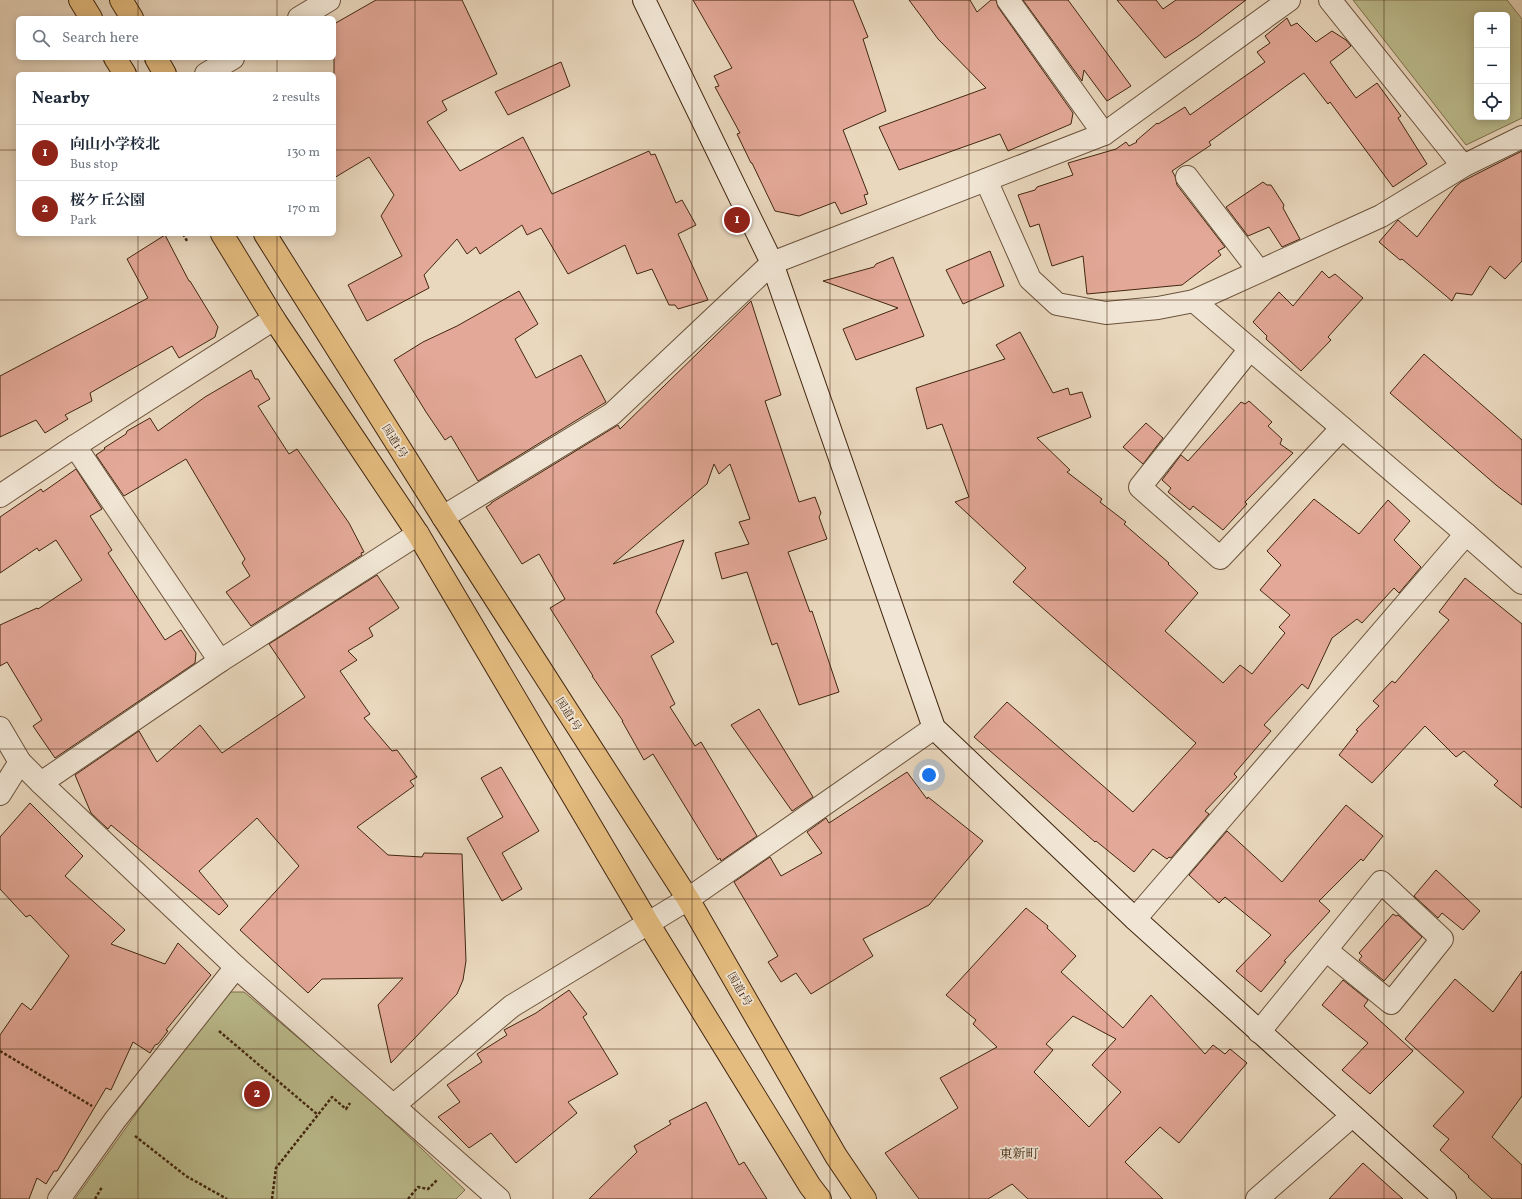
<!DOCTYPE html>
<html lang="en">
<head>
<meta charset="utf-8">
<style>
	:root { --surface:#fff; --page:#f2f2f3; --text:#1f2937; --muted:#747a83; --line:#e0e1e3; --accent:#8f2418 }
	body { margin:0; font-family:Vollkorn,"Noto Serif JP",serif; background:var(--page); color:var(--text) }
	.controls { position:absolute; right:12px; top:12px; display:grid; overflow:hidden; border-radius:6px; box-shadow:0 2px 10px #0003 }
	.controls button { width:36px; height:36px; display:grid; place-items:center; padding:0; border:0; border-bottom:1px solid var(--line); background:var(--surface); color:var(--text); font:20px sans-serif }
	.you { position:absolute; left:929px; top:775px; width:14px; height:14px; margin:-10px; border:3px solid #fff; border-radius:50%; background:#1a73e8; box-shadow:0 0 0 6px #1a73e833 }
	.badge { display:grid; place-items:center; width:26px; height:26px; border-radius:50%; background:var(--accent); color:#fff; font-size:13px; font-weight:700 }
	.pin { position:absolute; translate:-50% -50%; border:2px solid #fff; box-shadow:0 1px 4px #0006 }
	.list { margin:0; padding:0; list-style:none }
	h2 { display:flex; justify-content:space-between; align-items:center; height:52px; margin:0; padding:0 16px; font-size:17px }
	h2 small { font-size:13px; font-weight:400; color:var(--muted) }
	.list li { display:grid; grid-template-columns:26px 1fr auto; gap:12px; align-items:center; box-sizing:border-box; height:56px; padding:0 16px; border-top:1px solid var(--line) }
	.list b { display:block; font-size:15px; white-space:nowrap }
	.list p { margin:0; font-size:13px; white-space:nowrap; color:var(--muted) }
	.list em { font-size:13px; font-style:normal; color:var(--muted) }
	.icon { flex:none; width:22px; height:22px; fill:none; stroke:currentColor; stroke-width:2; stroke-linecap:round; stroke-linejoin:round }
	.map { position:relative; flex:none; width:1522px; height:1199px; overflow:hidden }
	.search { position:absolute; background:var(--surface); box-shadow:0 2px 10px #0003; left:16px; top:16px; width:320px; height:44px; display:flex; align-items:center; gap:10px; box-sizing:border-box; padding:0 14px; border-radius:6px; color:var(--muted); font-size:15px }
	.panel { position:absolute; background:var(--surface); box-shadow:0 2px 10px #0003; left:16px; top:72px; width:320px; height:164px; border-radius:6px }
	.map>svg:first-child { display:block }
	.green { fill:#bcbd8e; stroke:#7f724f; fill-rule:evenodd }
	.building { fill:#e3a897; stroke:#422710; fill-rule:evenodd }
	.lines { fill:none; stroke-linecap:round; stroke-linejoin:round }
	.street-casing { stroke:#6c533c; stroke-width:24 }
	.secondary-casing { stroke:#422710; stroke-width:24 }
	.highway-casing { stroke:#422710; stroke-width:24 }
	.path { stroke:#422710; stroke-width:2.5; stroke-dasharray:3 2; stroke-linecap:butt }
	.street { stroke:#f1e6d5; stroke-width:22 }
	.secondary { stroke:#f1e6d5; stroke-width:22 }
	.highway { stroke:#e5bc7f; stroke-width:22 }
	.grid { fill:none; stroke:#422710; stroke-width:1; stroke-opacity:0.55 }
	.labels { text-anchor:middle; stroke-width:3.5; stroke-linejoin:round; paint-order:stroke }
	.street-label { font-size:11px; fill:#422710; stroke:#f1e6d5 }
	.quarter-label { font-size:13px; fill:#422710; stroke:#f1e6d5 }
</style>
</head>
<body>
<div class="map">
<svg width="1522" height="1199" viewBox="0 0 1522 1199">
	<rect width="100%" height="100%" fill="#ead8be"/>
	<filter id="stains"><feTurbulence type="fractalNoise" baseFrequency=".005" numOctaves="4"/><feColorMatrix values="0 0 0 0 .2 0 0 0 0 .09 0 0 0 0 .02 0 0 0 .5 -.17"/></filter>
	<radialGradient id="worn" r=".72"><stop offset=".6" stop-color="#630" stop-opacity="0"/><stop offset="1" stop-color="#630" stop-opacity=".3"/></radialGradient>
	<!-- green -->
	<g class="green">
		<path d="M1353,0H1507L1522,19V118L1466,145ZM1477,15H1507V117H1477Z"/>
		<polygon points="230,992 244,992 361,1091 465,1190 456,1199 75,1199 148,1097"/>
	</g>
	<!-- building -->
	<g class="building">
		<polygon points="376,0 462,0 497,74 442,101 447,110 427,122 460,171 523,137 552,194 649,151 651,155 655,154 676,203 682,200 696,225 678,234 708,300 678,309 675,305 669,305 652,269 637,274 625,245 568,274 541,228 527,235 522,225 480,254 476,247 467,254 457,239 424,275 429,288 367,321 348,285 402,256 381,216 394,195 369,157 334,178 334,24"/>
		<polygon points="693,0 853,0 868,37 863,39 886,111 843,130 868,194 864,195 867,204 841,214 835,202 799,216 775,211 752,163 751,163 737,134 740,133 715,87 719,86 714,76 732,68"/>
		<polygon points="909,0 970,0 977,12 991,0 996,0 998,7 1073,113 1071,124 1008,151 1000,134 899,170 879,127 986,88 938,39"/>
		<polygon points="1023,0 1068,0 1131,86 1107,101 1084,70 1082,81"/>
		<polygon points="1117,0 1156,0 1163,9 1176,0 1246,0 1197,37 1165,58"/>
		<polygon points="1287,18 1291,26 1297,23 1316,42 1332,31 1346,40 1351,46 1330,62 1356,98 1377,83 1401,116 1398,118 1427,164 1393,187 1330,102 1328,104 1304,73 1209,142 1211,145 1172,171 1175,176 1177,185 1225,247 1218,251 1221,255 1182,285 1087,294 1083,256 1052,266 1039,224 1030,227 1018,195 1035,190 1037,187 1073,175 1068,163 1116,149 1126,142 1129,146 1137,142 1136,141 1157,123 1158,124 1185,107 1190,115 1265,62 1257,52 1270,43 1265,36"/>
		<polygon points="561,62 570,86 508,115 495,92"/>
		<polygon points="1522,151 1522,261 1505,279 1490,266 1472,295 1456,293 1452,301 1402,259 1400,260 1379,242 1398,220 1417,237 1455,187 1461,182"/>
		<polygon points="1263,182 1267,185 1271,185 1284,205 1283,208 1300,239 1282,247 1269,227 1248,236 1226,207"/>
		<polygon points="165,235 189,281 190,281 218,327 215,337 179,358 172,346 90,393 92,401 65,415 68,419 45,433 36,420 0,437 0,376 148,298 127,259"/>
		<polygon points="990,251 1004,286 963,304 946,270"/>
		<polygon points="893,257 924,336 856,360 843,329 898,308 823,281 874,267 876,264"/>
		<polygon points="1322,271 1329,278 1335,274 1363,298 1328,337 1331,340 1301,371 1266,339 1267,336 1253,322 1279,292 1293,306"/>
		<polygon points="519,291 538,324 515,339 536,378 581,355 606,402 478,481 451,436 445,440 426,412 394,360 423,342 457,326"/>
		<polygon points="751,301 781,395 765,401 799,502 815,497 821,513 819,517 827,539 788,552 810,612 812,611 839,692 799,705 777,643 772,645 747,572 722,579 715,553 749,544 739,522 750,519 730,464 719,474 714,464 707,484 613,564 684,540 656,612 674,642 651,656 675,704 670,707 695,746 701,742 757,836 721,861 720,858 718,860 653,754 644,760 622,721 623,721 592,676 593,676 550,608 565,599 539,554 522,564 486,507 491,504 491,503 618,425 620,429"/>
		<polygon points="1020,332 1053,393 1068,388 1070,395 1082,392 1091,417 1037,438 1070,470 1067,472 1102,499 1100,502 1126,522 1124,524 1169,563 1168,564 1198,593 1165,631 1223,683 1240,665 1252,674 1285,633 1279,627 1290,615 1260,590 1281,565 1267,551 1314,499 1359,534 1388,500 1410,521 1394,540 1421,567 1399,593 1394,588 1362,623 1357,619 1332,638 1308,689 1302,684 1264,725 1271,731 1234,774 1237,777 1205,811 1209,814 1171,858 1169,857 1167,859 1153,849 1134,872 1096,841 1095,842 974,737 1007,702 1133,812 1196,743 1013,582 1026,568 955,502 969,497 942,424 927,429 916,388 1005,359 996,345"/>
		<polygon points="1424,354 1522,440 1522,505 1496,485 1390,393"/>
		<polygon points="251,370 255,379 258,379 270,399 258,406 289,454 297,449 349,523 364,552 361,553 362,555 251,626 226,592 250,576 242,563 245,559 186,459 124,496 96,455 105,449 104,448 126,434 127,431 150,418 158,431 205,397"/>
		<polygon points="1249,401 1272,422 1268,426 1282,439 1280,444 1293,453 1245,502 1247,504 1223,530 1193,506 1190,510 1168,492 1171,488 1162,480 1181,455 1188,461 1241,402 1245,404"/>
		<polygon points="1146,423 1163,438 1143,464 1123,447"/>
		<polygon points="76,469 102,509 90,516 112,550 108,553 165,640 181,630 196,653 195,663 55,758 33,726 42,720 7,662 0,666 0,625 37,608 38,609 82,580 56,540 39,551 37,548 0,573 0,517 41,489 43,492"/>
		<polygon points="377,575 399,608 369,628 373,636 348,651 357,660 340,671 370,714 364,718 392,751 397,750 417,777 410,781 414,786 357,827 388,855 422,857 424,853 462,854 466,961 463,980 457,994 391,1063 378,1005 403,978 322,979 308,993 240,930 299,866 257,818 199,871 228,906 219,915 111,825 108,829 91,813 75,775 139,731 157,762 200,725 222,753 305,697 269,644"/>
		<polygon points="1465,578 1522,624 1522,808 1494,785 1498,781 1464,751 1456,757 1425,726 1372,783 1339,755 1358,731 1356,730 1379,706 1373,701 1392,681 1395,683 1449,620 1439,612"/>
		<polygon points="759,709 813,797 792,811 731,725"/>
		<polygon points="501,767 539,831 502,853 522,889 502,901 467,838 503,817 481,778"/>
		<polygon points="907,772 927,799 928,797 983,841 929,905 863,939 873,956 811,994 796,973 781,982 768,962 778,956 734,882 770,857 781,876 822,853 807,832 826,818 829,823"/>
		<polygon points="30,803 83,856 65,876 125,930 111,944 165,964 178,943 211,975 166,1030 168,1031 158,1044 155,1045 150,1053 133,1042 111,1090 106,1088 57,1171 54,1171 46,1184 37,1178 29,1199 0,1199 0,1035 22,1003 31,1010 69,956 30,915 26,917 0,889 0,837"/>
		<polygon points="1346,805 1383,836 1363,861 1361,859 1319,901 1330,911 1284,961 1286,962 1261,992 1236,971 1271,935 1225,897 1219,903 1189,875 1227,831 1282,882"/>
		<polygon points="1436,870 1480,911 1463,930 1442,913 1438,918 1414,896"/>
		<path d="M1026,908L1048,926L1047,928L1076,956L1061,972L1123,1028L1151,995L1205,1054L1213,1045L1225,1054L1230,1049L1247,1063L1179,1143L1160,1127L1125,1162L1163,1199H1028L1012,1184L988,1199H919L885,1153L958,1108L940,1078L997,1047L973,1024L976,1020L946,995ZM1073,1016L1116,1039L1092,1065L1121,1092L1089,1127L1034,1072L1053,1050L1046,1044Z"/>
		<polygon points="1393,914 1396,916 1398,915 1422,937 1384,981 1359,960 1362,956 1359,953"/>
		<polygon points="1522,971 1522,1096 1492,1137 1522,1165 1522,1199 1492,1199 1468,1177 1469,1176 1440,1150 1449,1139 1433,1126 1464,1092 1405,1039 1455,979 1493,1012"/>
		<polygon points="1343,980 1368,1000 1364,1006 1413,1051 1370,1094 1342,1070 1368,1043 1322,1005"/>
		<polygon points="569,990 587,1014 583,1017 618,1074 568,1102 577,1113 516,1163 491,1133 469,1148 438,1117 460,1102 447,1085 482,1062 477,1054 507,1035 504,1030 536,1013"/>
		<polygon points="706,1102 739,1165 744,1162 767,1199 589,1199 637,1152 634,1146 671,1124 669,1121"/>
		<polygon points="1363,1163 1403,1199 1329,1199"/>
	</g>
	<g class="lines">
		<!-- street casing -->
		<g class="street-casing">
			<g id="street">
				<polyline points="1008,0 1104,134"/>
				<polyline points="1330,0 1463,166"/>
				<polyline points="299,18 329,0"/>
				<polyline points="206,74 233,58"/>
				<polyline points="1187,177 1259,271"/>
				<polyline points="986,180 1030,279 1057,304 1106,313 1158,308 1194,301 1381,216 1463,166 1522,137"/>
				<polyline points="1194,301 1466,534 1522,583"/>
				<polyline points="1250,349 1140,487 1220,558 1342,428"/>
				<polyline points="0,496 75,446"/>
				<polyline points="443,517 612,414 772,263 1104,134 1289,0"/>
				<polyline points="220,661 75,446 274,319"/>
				<polyline points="0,728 20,762 41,783 236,967 499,1199"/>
				<polyline points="41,783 220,661 418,534"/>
				<polyline points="0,794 20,762"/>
				<polyline points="1135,919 1466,534"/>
				<polyline points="1259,1032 1381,882 1442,939 1391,1003 1326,950"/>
				<polyline points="393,1106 512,1006 688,899 934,728"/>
				<polyline points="59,1199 115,1120 236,967"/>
				<polyline points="1257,1199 1352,1116"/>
			</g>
		</g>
		<!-- secondary casing -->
		<g class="secondary-casing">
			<polyline id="secondary" points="644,0 772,263 934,728 1135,919 1445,1199"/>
		</g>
		<!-- highway casing -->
		<g class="highway-casing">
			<g id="highway">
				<polyline points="80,0 91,18"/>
				<polyline points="121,0 132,18"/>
				<polyline points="115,58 125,74"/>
				<polyline points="156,58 165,74"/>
				<polyline points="222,234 274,319 418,534 648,923 810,1186 820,1199"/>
				<polyline points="265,234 443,517 688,899 836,1156 865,1199"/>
			</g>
		</g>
		<!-- path -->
		<g class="path">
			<polyline points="183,234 187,241"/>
			<polyline points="219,1031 318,1115"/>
			<polyline points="0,1051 92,1106"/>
			<polyline points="135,1136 186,1176 227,1199"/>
			<polyline points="95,1199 102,1187"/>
			<polyline points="272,1199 276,1168 332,1097 346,1109 350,1103"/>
			<polyline points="408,1199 418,1187 428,1189 437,1180"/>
		</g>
		<!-- street -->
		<use href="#street" class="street"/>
		<!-- secondary -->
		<use href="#secondary" class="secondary"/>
		<!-- highway -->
		<use href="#highway" class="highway"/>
	</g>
	<!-- grid -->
	<path class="grid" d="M138,0V18M277,0V18M415,0V1199M553,0V1199M692,0V1199M830,0V1199M969,0V1199M1107,0V1199M1245,0V1199M1384,0V1199M138,58V74M277,58V74M0,150H18M334,150H1522M138,234V1199M277,234V1199M0,300H1522M0,450H1522M0,600H1522M0,749H1522M0,899H1522M0,1049H1522"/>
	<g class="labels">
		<!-- street labels -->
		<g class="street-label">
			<text transform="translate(395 441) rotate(58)" y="4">国道1号</text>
			<text transform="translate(569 714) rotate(57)" y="4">国道1号</text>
			<text transform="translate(740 989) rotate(60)" y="4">国道1号</text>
		</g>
		<!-- quarter labels -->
		<g class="quarter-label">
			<text x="1019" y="1158">東新町</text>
		</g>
	</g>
	<rect width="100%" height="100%" filter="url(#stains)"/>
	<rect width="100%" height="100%" fill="url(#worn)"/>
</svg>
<div class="controls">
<button>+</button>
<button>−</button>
<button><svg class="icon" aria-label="locate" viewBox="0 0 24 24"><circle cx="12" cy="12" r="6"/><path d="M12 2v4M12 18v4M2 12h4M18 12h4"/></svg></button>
</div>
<div class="you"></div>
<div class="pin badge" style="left:737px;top:220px">1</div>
<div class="pin badge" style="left:257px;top:1094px">2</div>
<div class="search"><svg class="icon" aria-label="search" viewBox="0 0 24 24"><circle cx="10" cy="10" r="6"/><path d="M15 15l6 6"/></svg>Search here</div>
<section class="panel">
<h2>Nearby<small>2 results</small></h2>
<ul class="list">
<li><span class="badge">1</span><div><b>向山小学校北</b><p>Bus stop</p></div><em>130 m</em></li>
<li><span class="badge">2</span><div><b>桜ケ丘公園</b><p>Park</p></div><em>170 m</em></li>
</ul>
</section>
</div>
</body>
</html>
